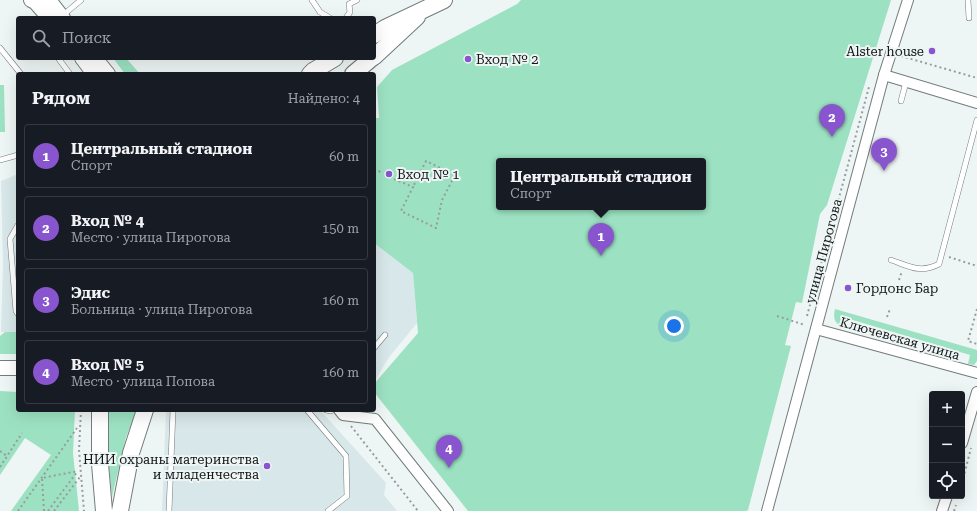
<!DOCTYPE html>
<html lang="ru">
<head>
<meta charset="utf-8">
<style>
	:root { --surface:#171b24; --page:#242831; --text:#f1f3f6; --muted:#9ea1a6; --line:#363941; --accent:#8855ce }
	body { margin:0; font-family:"Roboto Serif",serif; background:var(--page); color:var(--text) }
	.controls { position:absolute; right:12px; bottom:12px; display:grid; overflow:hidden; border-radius:4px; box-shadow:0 4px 16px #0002 }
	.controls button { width:36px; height:36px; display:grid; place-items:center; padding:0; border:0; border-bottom:1px solid var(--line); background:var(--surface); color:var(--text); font:20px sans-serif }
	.you { position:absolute; left:674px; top:326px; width:14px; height:14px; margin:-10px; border:3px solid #fff; border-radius:50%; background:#1a73e8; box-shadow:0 0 0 6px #1a73e833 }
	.badge { display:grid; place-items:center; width:26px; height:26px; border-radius:50%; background:var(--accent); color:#fff; font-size:13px; font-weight:700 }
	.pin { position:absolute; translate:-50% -33px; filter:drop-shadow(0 1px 2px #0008) }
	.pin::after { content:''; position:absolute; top:21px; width:14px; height:12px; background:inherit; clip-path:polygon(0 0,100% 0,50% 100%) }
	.popup { position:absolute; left:496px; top:158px; width:210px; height:52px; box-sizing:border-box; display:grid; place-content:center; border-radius:4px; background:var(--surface); filter:drop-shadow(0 1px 3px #0005); font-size:13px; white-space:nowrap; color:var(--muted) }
	.popup b { font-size:15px; color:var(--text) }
	.popup::after { content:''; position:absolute; left:50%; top:100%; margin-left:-8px; border:8px solid transparent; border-top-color:var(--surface) }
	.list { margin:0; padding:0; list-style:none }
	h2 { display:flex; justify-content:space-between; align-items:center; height:52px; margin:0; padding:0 16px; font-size:17px }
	h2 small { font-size:13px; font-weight:400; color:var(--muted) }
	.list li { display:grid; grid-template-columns:26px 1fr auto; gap:12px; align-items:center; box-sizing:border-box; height:64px; margin:0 8px 8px; padding:0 8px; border:1px solid var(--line); border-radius:4px }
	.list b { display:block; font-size:15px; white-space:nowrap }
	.list p { margin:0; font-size:13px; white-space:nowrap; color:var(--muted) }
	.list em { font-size:13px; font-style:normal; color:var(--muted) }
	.icon { flex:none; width:22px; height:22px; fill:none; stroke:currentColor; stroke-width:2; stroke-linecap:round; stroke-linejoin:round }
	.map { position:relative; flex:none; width:977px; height:511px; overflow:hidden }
	.search { position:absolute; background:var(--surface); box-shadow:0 4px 16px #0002; left:16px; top:16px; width:360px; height:44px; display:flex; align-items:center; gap:10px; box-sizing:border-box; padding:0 14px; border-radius:4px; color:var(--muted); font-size:15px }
	.panel { position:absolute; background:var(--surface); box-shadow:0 4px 16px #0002; left:16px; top:72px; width:360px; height:340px; border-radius:4px }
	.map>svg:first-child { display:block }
	.built { fill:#d8e7e9 }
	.green { fill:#9ce2c2; fill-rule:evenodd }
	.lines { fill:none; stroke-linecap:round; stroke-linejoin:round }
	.lane-casing { stroke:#747b7b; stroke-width:6 }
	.street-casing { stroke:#747b7b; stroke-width:12 }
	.secondary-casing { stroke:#747b7b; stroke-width:16 }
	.primary-casing { stroke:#747b7b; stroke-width:18 }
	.path { stroke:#979c9c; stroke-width:2; stroke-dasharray:2 3; stroke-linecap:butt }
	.lane { stroke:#fff; stroke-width:5 }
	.street { stroke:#fff; stroke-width:10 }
	.secondary { stroke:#fff; stroke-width:14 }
	.primary { stroke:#fff; stroke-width:16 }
	.poi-dot { fill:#8855ce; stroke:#eef5f5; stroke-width:1.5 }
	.labels { text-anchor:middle; stroke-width:4; stroke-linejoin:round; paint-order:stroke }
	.poi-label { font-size:13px; fill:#141616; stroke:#eef5f5; text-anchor:start }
	.street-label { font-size:13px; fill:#141616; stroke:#eef5f5 }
</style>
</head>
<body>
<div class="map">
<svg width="977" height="511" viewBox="0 0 977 511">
	<rect width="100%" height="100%" fill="#eef5f5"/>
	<!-- built -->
	<g class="built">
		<polygon points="18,174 18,332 1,332 3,263 1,181"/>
		<polygon points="374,243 413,273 417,323 389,357 374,382"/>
		<polygon points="166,410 320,410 386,483 384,495 397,511 162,511"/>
	</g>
	<!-- green -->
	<g class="green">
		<path d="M521,0H891L827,205L820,214L802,303L796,302L785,345L791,346L748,510L746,511H468L374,392V384L418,333L413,273L374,243V122L375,118H379L377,87L392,70L517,4ZM499,161H703V207H499Z"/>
		<polygon points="113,58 126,58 140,74 125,74"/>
		<polygon points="0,85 4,85 5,132 0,132"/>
		<path d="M835,309L977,350V361L974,365L968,364L970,355L846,318L843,327C834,324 833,317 835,309Z"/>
		<polygon points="5,332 18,332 18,354 0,354 0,336"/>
		<polygon points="0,391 18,392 18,410 75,410 73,453 79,511 11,511 51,455 25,438 0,475"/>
		<polygon points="109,410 137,410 126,437 112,497 107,449"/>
	</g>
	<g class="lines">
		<!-- lane casing -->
		<g class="lane-casing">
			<g id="lane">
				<polyline points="312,0 320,12 330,18"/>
				<polyline points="968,0 969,18"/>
				<polyline points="62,16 81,0"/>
				<polyline points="346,18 350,12 349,4 357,0"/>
				<polyline points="0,48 21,74"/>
				<polyline points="58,58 70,74"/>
				<polyline points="901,101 906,82"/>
				<polyline points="0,160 18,155"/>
				<polyline points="18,225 10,239 16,311 18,314"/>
				<path d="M891,260C909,266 920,274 939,264L977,120"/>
				<polyline points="374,348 385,335"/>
				<polyline points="307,410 346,456 347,496 328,511"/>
				<polyline points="326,410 331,411 332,410"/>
				<polyline points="169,511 173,410"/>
			</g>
		</g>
		<!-- street casing -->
		<g class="street-casing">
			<g id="street">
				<polyline points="884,75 977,103"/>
				<polyline points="816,329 977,373"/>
				<polyline points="339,410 343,415 375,419 448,511"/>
				<polyline points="962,443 977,392"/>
				<polyline points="767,511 884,75 908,0"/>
				<polyline points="942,511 947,496"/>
			</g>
		</g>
		<!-- secondary casing -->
		<g class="secondary-casing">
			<g id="secondary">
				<polyline points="31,0 35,2 49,18"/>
				<polyline points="49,0 63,18"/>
				<polyline points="82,58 94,74"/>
				<polyline points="95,58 108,74"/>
				<polyline points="0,368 18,368"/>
			</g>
		</g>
		<!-- primary casing -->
		<g class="primary-casing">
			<g id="primary">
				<polyline points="374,35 385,28 444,0"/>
				<polyline points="374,57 417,17"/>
				<polyline points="310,74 313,71 335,58"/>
				<polyline points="353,74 372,58"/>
				<polyline points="100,410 100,464 104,511"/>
				<polyline points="120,511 131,453 145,410"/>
			</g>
		</g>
		<!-- path -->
		<g class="path">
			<polyline points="901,56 977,78"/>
			<polyline points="374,169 383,173"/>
			<polyline points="394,179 413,187 401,211 436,228 442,200 455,175 426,161 413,187"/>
			<polyline points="949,257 977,266"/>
			<polyline points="899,280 902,271"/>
			<polyline points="977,309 968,341 977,344"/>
			<polyline points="777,316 805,325"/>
			<polyline points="807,316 869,87"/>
			<polyline points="887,317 890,309"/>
			<polyline points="81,410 79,450 84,511"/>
			<polyline points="351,426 418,511"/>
			<polyline points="0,451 7,456"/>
			<polyline points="0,467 22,433"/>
			<polyline points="962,483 971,448"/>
			<polyline points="18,511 77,428"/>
			<polyline points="44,511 42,478 78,471"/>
			<polyline points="48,511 77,472"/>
			<polyline points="54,511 80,477"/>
			<polyline points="954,511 956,505"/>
		</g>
		<!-- lane -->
		<use href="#lane" class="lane"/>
		<!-- street -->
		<use href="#street" class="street"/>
		<!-- secondary -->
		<use href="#secondary" class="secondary"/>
		<!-- primary -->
		<use href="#primary" class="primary"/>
	</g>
	<!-- markers -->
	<g class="poi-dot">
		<circle cx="932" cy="51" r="4"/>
		<circle cx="468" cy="59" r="4"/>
		<circle cx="389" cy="174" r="4"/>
		<circle cx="848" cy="288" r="4"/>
		<circle cx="267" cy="466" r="4"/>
	</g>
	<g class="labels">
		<!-- poi labels -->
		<g class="poi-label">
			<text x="924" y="56" text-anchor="end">Alster house</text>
			<text x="476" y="64">Вход № 2</text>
			<text x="397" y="179">Вход № 1</text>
			<text x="856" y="293">Гордонc Бар</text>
			<text x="259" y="464" text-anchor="end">НИИ охраны материнства<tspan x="259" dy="15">и младенчества</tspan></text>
		</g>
		<!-- street labels -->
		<g class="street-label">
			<text transform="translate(823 251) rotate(-75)" y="5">улица Пирогова</text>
			<text transform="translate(900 338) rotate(16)" y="5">Ключевская улица</text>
		</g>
	</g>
</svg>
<div class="controls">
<button>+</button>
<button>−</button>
<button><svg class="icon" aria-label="locate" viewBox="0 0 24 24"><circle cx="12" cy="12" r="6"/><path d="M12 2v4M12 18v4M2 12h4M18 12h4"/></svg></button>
</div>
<div class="you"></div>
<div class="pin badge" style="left:601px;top:256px">1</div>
<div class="popup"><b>Центральный стадион</b>Спорт</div>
<div class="pin badge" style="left:832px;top:137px">2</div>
<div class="pin badge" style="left:884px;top:171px">3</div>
<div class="pin badge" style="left:449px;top:468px">4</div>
<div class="search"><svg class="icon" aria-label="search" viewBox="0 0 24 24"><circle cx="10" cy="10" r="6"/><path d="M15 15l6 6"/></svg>Поиск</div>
<section class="panel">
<h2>Рядом<small>Найдено: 4</small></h2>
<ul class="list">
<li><span class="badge">1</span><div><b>Центральный стадион</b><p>Спорт</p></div><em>60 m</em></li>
<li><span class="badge">2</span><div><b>Вход № 4</b><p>Место · улица Пирогова</p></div><em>150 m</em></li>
<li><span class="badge">3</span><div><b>Эдис</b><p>Больница · улица Пирогова</p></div><em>160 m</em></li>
<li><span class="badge">4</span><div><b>Вход № 5</b><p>Место · улица Попова</p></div><em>160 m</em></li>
</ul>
</section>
</div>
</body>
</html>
